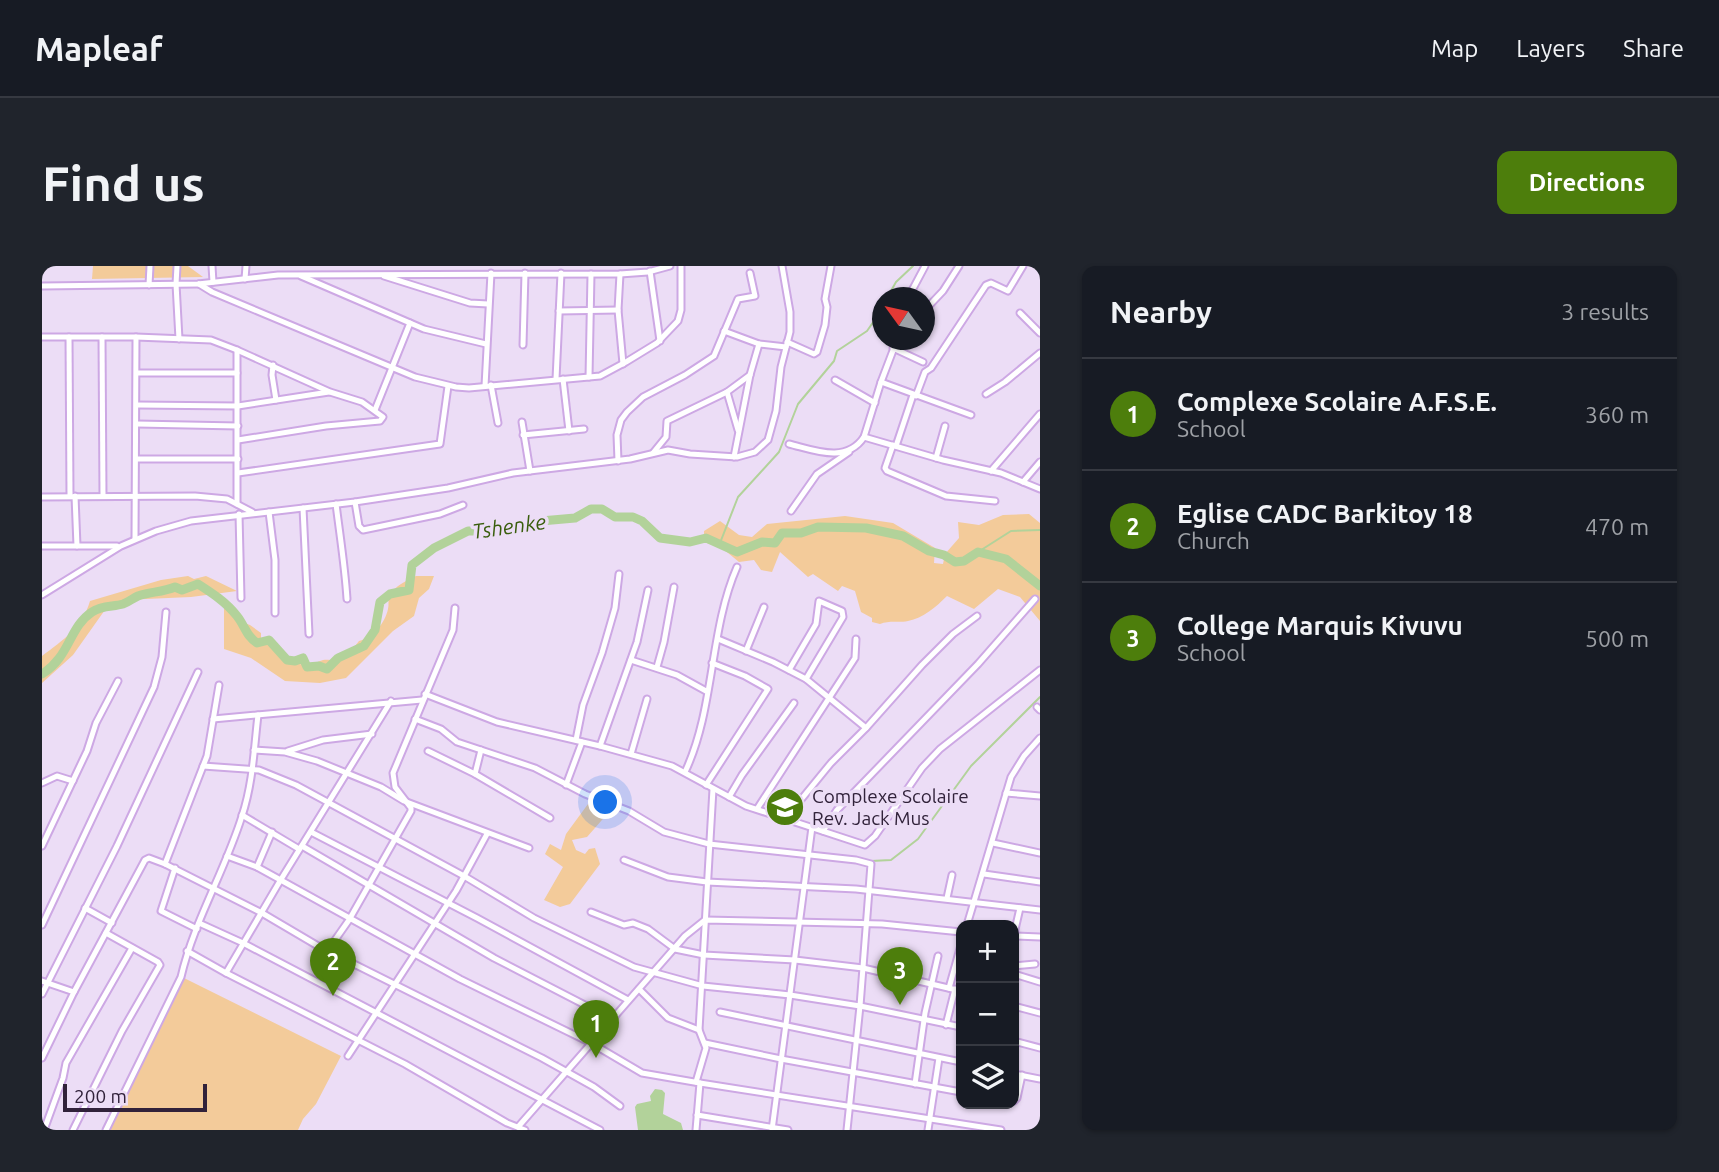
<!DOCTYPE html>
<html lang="en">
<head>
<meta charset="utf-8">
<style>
	:root { --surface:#171b24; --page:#20242c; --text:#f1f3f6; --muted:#9ea1a6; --line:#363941; --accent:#4d7e0c }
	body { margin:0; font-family:Ubuntu,sans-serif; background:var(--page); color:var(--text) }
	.controls { position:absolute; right:21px; bottom:21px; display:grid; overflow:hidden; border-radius:14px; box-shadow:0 2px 5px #0004 }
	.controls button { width:63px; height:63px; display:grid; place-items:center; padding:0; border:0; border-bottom:2px solid var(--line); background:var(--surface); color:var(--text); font:35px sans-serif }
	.compass { position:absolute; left:830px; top:21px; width:63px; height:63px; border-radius:50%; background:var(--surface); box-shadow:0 2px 5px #0004; rotate:303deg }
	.scale { position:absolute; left:21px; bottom:18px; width:144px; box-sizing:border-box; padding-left:7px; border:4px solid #31223a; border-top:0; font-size:19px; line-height:24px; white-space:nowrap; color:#31223a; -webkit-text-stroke:5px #ecddf6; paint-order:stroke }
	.you { position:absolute; left:564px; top:537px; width:24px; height:24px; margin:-18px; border:5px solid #fff; border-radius:50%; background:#1a73e8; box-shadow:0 0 0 10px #1a73e833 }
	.badge { display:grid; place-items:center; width:46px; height:46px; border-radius:50%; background:var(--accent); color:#fff; font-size:23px; font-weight:700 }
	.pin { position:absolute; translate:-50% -58px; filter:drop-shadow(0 2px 4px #0008) }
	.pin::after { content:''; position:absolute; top:37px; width:24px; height:21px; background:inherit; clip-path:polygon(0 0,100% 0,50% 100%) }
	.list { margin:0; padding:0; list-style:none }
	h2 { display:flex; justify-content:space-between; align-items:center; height:91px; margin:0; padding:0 28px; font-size:30px }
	h2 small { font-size:23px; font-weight:400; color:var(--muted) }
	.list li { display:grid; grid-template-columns:46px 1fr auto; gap:21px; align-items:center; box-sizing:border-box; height:112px; padding:0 28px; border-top:2px solid var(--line) }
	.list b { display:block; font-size:26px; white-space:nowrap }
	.list p { margin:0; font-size:23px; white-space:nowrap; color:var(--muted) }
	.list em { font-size:23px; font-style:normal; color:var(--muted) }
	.icon { flex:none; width:38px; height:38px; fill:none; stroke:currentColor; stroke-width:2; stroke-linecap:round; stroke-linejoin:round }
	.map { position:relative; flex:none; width:998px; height:864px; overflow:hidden; border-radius:14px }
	header { display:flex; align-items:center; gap:42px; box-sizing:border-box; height:98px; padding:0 35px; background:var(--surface); border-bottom:2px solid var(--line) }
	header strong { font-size:33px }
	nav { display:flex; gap:38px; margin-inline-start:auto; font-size:24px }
	.intro { display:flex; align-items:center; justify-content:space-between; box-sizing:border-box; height:168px; padding:0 42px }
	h1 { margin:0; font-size:49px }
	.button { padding:18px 32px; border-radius:14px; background:var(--accent); color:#fff; font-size:24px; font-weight:700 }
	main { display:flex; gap:42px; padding:0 42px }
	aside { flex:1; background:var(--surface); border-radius:14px; box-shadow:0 2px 5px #0004 }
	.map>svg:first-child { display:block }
	.green { fill:#f3cb9a }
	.water { fill:#b2d29a }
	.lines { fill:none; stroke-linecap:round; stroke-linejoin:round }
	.stream { stroke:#b2d29a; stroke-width:2 }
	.river { stroke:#b2d29a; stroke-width:9 }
	.minor-casing { stroke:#cda8e4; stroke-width:9 }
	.minor { stroke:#fff; stroke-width:5 }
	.labels { text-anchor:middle; stroke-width:7; stroke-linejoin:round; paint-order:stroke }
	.poi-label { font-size:19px; fill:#31223a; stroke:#ecddf6; text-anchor:start }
	.water-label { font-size:21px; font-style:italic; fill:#395d0c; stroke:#ecddf6 }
</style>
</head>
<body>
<header>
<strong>Mapleaf</strong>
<nav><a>Map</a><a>Layers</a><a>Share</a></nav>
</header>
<div class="intro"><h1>Find us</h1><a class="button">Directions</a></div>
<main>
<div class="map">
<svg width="998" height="864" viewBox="0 0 998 864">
	<rect width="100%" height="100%" fill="#ecddf6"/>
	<!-- green -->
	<g class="green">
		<polygon points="51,0 146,0 161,11 50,13"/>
		<path d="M987,248L998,257V355L978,331L956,323L932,343L905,330C894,341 881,352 866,355C856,357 848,354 838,358L830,356V352L819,346L813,325L800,320L796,325L771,308L766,311L738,286L730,306L719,304L712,294L697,296L680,282L662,276V265L678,255L697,269L710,271L725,258L803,250L851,257L893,282L892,297L901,298L903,288L917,272L916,256L937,259L961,249Z"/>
		<path d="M146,310L152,313L164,310L195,325L149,331L81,334L65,341L31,389L0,417V390C21,374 40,362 48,335L119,314Z"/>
		<path d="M374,310H392L387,323L377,332L372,350L351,365L304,412L278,417L243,415L209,392L182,383V338L189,339L194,354L208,359L219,367V376L235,382L240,392C249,396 259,400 269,398C281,395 280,392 293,395L309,385L317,375C331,372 343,357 346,343C347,339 346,335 347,331C352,320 364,315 374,310Z"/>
		<polygon points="546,538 567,546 545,571 530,574 534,584 543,588 547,583 553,582 558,598 528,638 518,641 502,634 521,601 503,588 508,578 519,584 524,568"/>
		<polygon points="142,712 299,790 274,838 261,853 256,864 67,864"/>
	</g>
	<!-- water -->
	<polygon class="water" points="613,823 620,824 623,827 621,848 639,857 641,864 596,864 593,841 595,838 609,835 608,830"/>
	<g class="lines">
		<!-- stream -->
		<g class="stream">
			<polyline points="845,32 854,16 871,0"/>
			<polyline points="678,277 696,231 737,186 756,138 792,95 795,85 825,65 841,42"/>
			<polyline points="936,286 969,265 998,264"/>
			<polyline points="829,595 849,594 876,573 929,500 998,431"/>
		</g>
		<!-- river -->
		<path class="river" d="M0,408C28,391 27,361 50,346C60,339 71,341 81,338C87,336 91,332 96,330C107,326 121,326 133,321L140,324L156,318C170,327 184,336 195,350C203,360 204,370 215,377L227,374L245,394L253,395L261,392L265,401L277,400L285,403L296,392L322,380L333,364L338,336L348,328L367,324L370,299L392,282L426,265H451L499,255L533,252L549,243H560L573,251H591L600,255L618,272L648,276L664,272L695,286L720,276L733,277L740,267H759L776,261L824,262L861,270L887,285L902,289L913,296L922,295L936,286L964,293L998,320"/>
		<!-- minor casing -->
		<g class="minor-casing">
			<g id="minor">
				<polyline points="135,0 134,18 137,73"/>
				<polyline points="170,0 171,16"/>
				<polyline points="608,5 618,75"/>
				<polyline points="578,8 576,44 581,98"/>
				<polyline points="259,10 382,63 444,78"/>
				<polyline points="342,10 428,37 446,38"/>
				<polyline points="203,13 204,0"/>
				<polyline points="157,18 170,26 373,111 414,121 427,122 558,110 584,96 615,77 636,55 639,44 639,0"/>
				<polyline points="107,19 108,0"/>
				<polyline points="0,20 156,18 236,9 578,8 606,6 628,0"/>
				<polyline points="866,32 883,0"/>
				<polyline points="883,44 901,25 917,0"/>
				<polyline points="517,45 576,44"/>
				<polyline points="978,47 998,67"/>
				<polyline points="682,65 717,78 744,81"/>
				<polyline points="0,71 94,71 169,74 195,84 288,126 320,136 341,151 338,155 284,160 196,174"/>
				<polyline points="27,71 28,230"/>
				<polyline points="60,71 61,230"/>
				<polyline points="745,76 772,88 775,86 783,59 785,41 783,33 789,0"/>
				<polyline points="481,79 483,7"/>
				<polyline points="851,82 881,96"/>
				<polyline points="195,84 195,238"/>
				<polyline points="231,99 230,109 234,134"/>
				<polyline points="95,107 195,107"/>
				<polyline points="547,111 549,8"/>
				<polyline points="514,113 519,7"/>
				<polyline points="521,113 527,165"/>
				<polyline points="793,114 833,137"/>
				<polyline points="839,116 929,149"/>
				<polyline points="449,119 456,157"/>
				<polyline points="443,120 449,7"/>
				<polyline points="685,126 696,164"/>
				<polyline points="944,128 963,116 998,87"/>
				<polyline points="874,130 883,106 889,102 944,19 949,17 966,25 981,0"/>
				<polyline points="95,139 196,140 287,126"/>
				<polyline points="333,144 368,57"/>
				<polyline points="480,156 488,205"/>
				<polyline points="95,158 196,160"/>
				<polyline points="481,169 542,163"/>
				<polyline points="822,171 901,194 959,207 998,223"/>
				<path d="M747,178C772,184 804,198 822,171L839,116L855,74"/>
				<polyline points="851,179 843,202 845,205 904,230 953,235"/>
				<polyline points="854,180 871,129"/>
				<polyline points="611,187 624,171 625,155 685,126 708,109"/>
				<polyline points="692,191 708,109 717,78"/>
				<polyline points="894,192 903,160"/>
				<polyline points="95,193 196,193"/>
				<polyline points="576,195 575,169 579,154 585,146 601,131 643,109 672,90 696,33 713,30 708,7"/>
				<polyline points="949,205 998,148"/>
				<polyline points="196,207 398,178 406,120"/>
				<polyline points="981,216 998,196"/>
				<polyline points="33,230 35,280"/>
				<polyline points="0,231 153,230 185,233 210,246"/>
				<polyline points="313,236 317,260 321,264 398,248 421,239"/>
				<path d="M294,238C298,270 303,301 305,333"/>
				<polyline points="261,242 267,368"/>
				<polyline points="749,245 775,208 807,186"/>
				<polyline points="227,246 233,294 233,347"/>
				<polyline points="197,248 199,332"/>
				<polyline points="93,273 94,71"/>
				<polyline points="0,280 75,280"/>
				<polyline points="0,329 79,280 114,265 149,255 313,236 406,222 471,207 588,193 626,184 648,188 695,191 713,186 726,174 734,145 739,101 748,66 748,46 740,0"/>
				<polyline points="676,373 731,396 764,413 824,462"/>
				<polyline points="704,385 722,341"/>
				<polyline points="589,394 635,409 664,425"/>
				<polyline points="615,401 622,376 632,321"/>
				<polyline points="747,404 774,358 777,335 800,345 801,351 764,413"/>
				<polyline points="383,428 455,456 558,480 630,500 704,540 823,579 833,570 880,502 898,483 998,404"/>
				<polyline points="995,441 998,444"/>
				<polyline points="171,453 380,434"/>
				<polyline points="373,453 399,463 415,476 493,502 543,528 587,545 622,566 667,578 814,594 829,598 818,740 805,864"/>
				<polyline points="534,474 541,439 560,387 573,342 577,308"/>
				<polyline points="558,480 595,376 606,324"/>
				<polyline points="212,484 243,486 275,495 339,521 362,535 487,582"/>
				<polyline points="439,484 433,508 508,552"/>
				<polyline points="246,485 281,474 330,468"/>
				<polyline points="386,485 433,508"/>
				<polyline points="589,488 605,433"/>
				<polyline points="161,500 217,504 254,519 422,610 492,652 592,701 661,720 748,729 818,740 919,761"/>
				<path d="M643,506C673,443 667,365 695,301"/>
				<polyline points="0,517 15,510 31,515"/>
				<polyline points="524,519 540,476"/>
				<polyline points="664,519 726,423 703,410 670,397"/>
				<polyline points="964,527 998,530"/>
				<polyline points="687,531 700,509 752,437"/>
				<polyline points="715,543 813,392 814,373"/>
				<polyline points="200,549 257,583"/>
				<polyline points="744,552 789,497 824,462 880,399 911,368 935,350"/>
				<polyline points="781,565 795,544 936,398 993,333"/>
				<polyline points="269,566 435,652 586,734"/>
				<polyline points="951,577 998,587"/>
				<polyline points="0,580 45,485 54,457 76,415"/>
				<polyline points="260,580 452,692 570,753"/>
				<polyline points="185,590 215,601 418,713 549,777 600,807 658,817"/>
				<polyline points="582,594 626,611 665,616 814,623 998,644"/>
				<polyline points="123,598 220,647 276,680 500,792 552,821 578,840"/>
				<polyline points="215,601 230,566"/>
				<polyline points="133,602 119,645 155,663"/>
				<polyline points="942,608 998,616"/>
				<polyline points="905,632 910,609"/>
				<polyline points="43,642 70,657"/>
				<polyline points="549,646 582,659 591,657 606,663 633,683 662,689 753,694 821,702 919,725"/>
				<polyline points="157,657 201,677 558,864"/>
				<polyline points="0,659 112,421 120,391 124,346"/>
				<polyline points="925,659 969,511 982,490 998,472"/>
				<polyline points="972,668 978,642"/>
				<polyline points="972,670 998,671"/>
				<polyline points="286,684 307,654 369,545 369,542 353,521 351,507 411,364 413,342"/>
				<polyline points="145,685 184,707 363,798 465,857 483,864"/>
				<polyline points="972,700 993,698"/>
				<polyline points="184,707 238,615 349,435"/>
				<polyline points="972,708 998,716"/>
				<polyline points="0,715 32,726"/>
				<polyline points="907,722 919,679"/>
				<polyline points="597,723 626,752 657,764"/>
				<polyline points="0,728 75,580 156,406"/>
				<polyline points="972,740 998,747"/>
				<polyline points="678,746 919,796"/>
				<polyline points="904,759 913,723"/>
				<polyline points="972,775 998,782"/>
				<polyline points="663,777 739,793 919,826"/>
				<polyline points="306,790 414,625 445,568"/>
				<polyline points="0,792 32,726 103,594 107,592 123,598 165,490 177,419"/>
				<polyline points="972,808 998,813"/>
				<polyline points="654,816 664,782 657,764 671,523"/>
				<polyline points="873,818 883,747 896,690"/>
				<polyline points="972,835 975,832 980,809"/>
				<polyline points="655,849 746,864"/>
				<polyline points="476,861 643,670 663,654 840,658 919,666"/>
				<polyline points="2,864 21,812 24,797 90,682"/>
				<polyline points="31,864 80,765 118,699 116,696 64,667"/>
				<path d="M64,864L139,711C152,655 183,605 200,550C211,517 212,483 216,449"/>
				<polyline points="654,864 658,817 959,864"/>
				<polyline points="730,864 770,561"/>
				<polyline points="886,864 897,792"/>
			</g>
		</g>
		<!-- minor -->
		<use href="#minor" class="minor"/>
	</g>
	<!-- icons -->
	<defs>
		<g id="school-disc" transform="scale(2.0125)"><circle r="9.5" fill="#4d7e0c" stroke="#ecddf6"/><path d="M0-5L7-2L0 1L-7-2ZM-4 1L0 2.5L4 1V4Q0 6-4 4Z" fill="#fff"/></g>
	</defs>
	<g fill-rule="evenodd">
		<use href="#school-disc" x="743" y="541"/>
	</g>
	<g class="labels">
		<!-- poi labels -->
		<g class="poi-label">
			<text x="770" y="537">Complexe Scolaire<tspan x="770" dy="22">Rev. Jack Mus</tspan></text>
		</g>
		<!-- water labels -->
		<g class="water-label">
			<text transform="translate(467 261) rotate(-8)" y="7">Tshenke</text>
		</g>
	</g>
</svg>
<div class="controls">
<button>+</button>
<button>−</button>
<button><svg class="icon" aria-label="layers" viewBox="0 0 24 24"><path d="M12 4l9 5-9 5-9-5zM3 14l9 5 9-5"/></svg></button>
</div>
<svg class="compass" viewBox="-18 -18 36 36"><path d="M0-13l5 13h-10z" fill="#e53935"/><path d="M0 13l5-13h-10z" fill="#9ea1a6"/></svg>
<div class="scale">200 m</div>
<div class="you"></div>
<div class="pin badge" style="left:554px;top:792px">1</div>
<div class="pin badge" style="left:291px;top:730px">2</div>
<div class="pin badge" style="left:858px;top:739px">3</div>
</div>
<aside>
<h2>Nearby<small>3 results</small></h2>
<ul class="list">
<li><span class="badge">1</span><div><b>Complexe Scolaire A.F.S.E.</b><p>School</p></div><em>360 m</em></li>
<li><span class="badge">2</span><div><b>Eglise CADC Barkitoy 18</b><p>Church</p></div><em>470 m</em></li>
<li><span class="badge">3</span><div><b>College Marquis Kivuvu</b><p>School</p></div><em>500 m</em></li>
</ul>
</aside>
</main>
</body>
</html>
